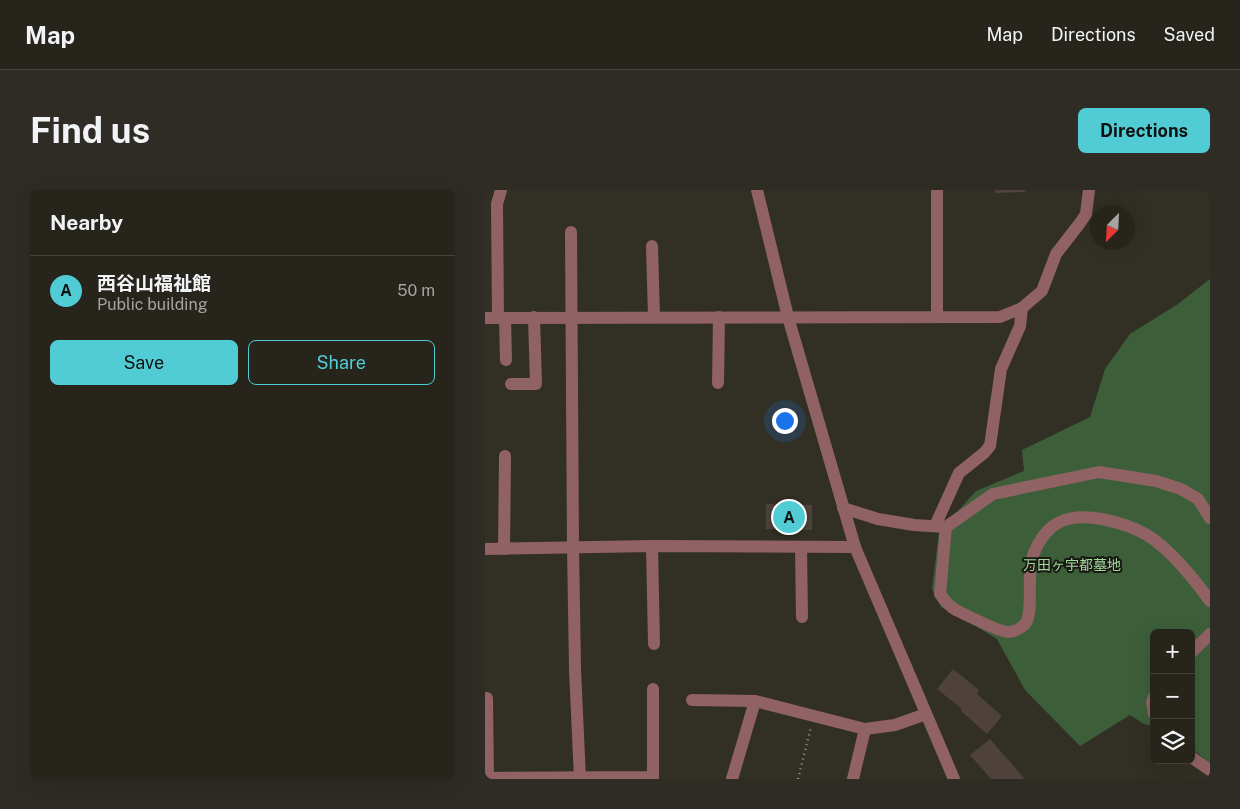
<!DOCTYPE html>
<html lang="en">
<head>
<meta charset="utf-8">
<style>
	:root { --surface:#26241b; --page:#2e2c24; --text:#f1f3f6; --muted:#a4a4a3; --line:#42413a; --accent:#51ccd4 }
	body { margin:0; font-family:"Public Sans","Noto Sans JP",sans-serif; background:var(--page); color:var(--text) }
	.controls { position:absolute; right:15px; bottom:15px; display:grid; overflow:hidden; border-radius:8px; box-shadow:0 5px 20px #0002 }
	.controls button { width:45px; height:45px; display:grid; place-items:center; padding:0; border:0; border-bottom:1px solid var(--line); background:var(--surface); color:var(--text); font:25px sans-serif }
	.compass { position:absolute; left:605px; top:15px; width:45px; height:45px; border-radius:50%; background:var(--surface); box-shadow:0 5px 20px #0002; rotate:204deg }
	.you { position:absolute; left:299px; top:230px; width:18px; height:18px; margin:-12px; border:4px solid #fff; border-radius:50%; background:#1a73e8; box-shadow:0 0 0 8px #1a73e833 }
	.badge { display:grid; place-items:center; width:32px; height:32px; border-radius:50%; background:var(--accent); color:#111; font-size:16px; font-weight:700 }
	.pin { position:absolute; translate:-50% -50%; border:2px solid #fff; box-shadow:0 1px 5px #0006 }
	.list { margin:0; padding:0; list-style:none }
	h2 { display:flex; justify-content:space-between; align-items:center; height:65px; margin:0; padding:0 20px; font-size:21px }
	h2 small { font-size:16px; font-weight:400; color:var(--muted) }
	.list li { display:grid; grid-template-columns:32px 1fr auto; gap:15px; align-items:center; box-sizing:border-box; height:70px; padding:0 20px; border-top:1px solid var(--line) }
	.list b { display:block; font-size:19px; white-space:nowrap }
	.list p { margin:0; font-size:16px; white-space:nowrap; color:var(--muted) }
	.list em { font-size:16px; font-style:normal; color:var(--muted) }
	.actions { display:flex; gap:10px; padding:15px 20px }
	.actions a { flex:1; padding:11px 0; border:1px solid var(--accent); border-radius:8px; text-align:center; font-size:18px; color:var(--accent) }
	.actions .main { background:var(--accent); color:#111 }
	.icon { flex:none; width:28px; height:28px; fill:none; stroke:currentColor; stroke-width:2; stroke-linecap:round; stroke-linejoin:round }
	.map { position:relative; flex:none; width:725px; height:589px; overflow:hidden; border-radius:8px }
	header { display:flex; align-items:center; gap:30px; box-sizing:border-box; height:70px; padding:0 25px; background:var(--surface); border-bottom:1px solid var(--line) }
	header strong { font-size:24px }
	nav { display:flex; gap:28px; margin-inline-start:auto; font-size:18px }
	.intro { display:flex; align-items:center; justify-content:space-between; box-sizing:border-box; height:120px; padding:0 30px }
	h1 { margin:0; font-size:35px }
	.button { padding:12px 22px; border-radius:8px; background:var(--accent); color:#111; font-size:18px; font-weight:700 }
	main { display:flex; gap:30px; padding:0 30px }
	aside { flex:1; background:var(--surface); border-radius:8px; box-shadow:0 5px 20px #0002 }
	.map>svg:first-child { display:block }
	.green { fill:#3c5f3a }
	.building { fill:#4f423c }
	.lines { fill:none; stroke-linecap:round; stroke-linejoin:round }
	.path { stroke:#99978e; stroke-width:2.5; stroke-dasharray:1 4; stroke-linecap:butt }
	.minor { stroke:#916264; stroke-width:12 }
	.labels { text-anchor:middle; stroke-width:4; stroke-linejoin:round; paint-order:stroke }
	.park-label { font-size:14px; fill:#a0da9b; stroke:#191812 }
</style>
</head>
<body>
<header>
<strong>Map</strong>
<nav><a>Map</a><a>Directions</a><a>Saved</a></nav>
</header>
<div class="intro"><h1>Find us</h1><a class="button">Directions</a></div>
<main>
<aside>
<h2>Nearby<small></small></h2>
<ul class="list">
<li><span class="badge">A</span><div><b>西谷山福祉館</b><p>Public building</p></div><em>50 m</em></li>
</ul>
<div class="actions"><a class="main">Save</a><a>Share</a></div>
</aside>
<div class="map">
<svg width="725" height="589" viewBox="0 0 725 589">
	<rect width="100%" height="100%" fill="#323024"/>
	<!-- green -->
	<polygon class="green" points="725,89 725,573 706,558 706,443 669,443 669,536 659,534 645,525 595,556 540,500 512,449 481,430 456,417 447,399 454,342 491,301 539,281 537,260 605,227 620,179 645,144 693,114"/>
	<!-- building -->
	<g class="building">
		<polygon points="510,0 540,0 540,2 510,3"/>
		<polygon points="281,314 327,315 327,340 281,339"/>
		<polygon points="468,479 494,500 492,504 517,526 502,544 476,521 477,519 452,499"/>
		<polygon points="505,549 540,589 506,589 485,565"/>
	</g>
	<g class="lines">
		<!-- path -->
		<polyline class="path" points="313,589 326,537"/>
		<!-- minor -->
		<g class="minor">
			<polyline points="272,0 303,127 370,357 469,589"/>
			<polyline points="86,42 88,357 90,479 95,589"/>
			<polyline points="167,56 169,127"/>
			<polyline points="452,127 452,0"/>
			<polyline points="0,128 515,127 537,118 557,101 571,64 595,33 601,24 604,0"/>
			<polyline points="13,128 12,14 16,0"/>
			<polyline points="20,128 21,170"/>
			<polyline points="233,193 234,127"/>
			<polyline points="26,194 51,194 49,127"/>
			<polyline points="358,318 393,329 429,335 461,337 508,304 614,282 671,291 696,299 713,309 725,328"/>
			<polyline points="450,336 474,283 499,263 505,256 516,179 535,136 537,118"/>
			<path d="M461,337L455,404C459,410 464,416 471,420C479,424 515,442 523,442C529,442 536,438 540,434C550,421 540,383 549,363C554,351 562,338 575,332C598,320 641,333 662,345C684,358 711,391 725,411"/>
			<polyline points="167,356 169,454"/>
			<polyline points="316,357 317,427"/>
			<polyline points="0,359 167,356 370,357"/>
			<polyline points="19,359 20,266"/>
			<polyline points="706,463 725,444"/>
			<polyline points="669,507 667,512 669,524"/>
			<polyline points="2,508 3,588"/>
			<polyline points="207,510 270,511 380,539 410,535 441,524"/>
			<polyline points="706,567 725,580"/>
			<polyline points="0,588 168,587 168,499"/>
			<polyline points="247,589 270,511"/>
			<polyline points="368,589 380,539"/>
		</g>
	</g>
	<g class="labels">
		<!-- park labels -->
		<g class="park-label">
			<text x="587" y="380">万田ヶ宇都墓地</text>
		</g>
	</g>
</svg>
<div class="controls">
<button>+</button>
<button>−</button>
<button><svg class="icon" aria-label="layers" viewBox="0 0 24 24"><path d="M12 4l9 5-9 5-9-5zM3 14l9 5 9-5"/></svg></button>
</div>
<svg class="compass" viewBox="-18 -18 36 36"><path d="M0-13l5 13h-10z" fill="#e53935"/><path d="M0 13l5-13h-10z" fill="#a4a4a3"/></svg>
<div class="you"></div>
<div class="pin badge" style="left:304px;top:327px">A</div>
</div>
</main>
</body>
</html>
